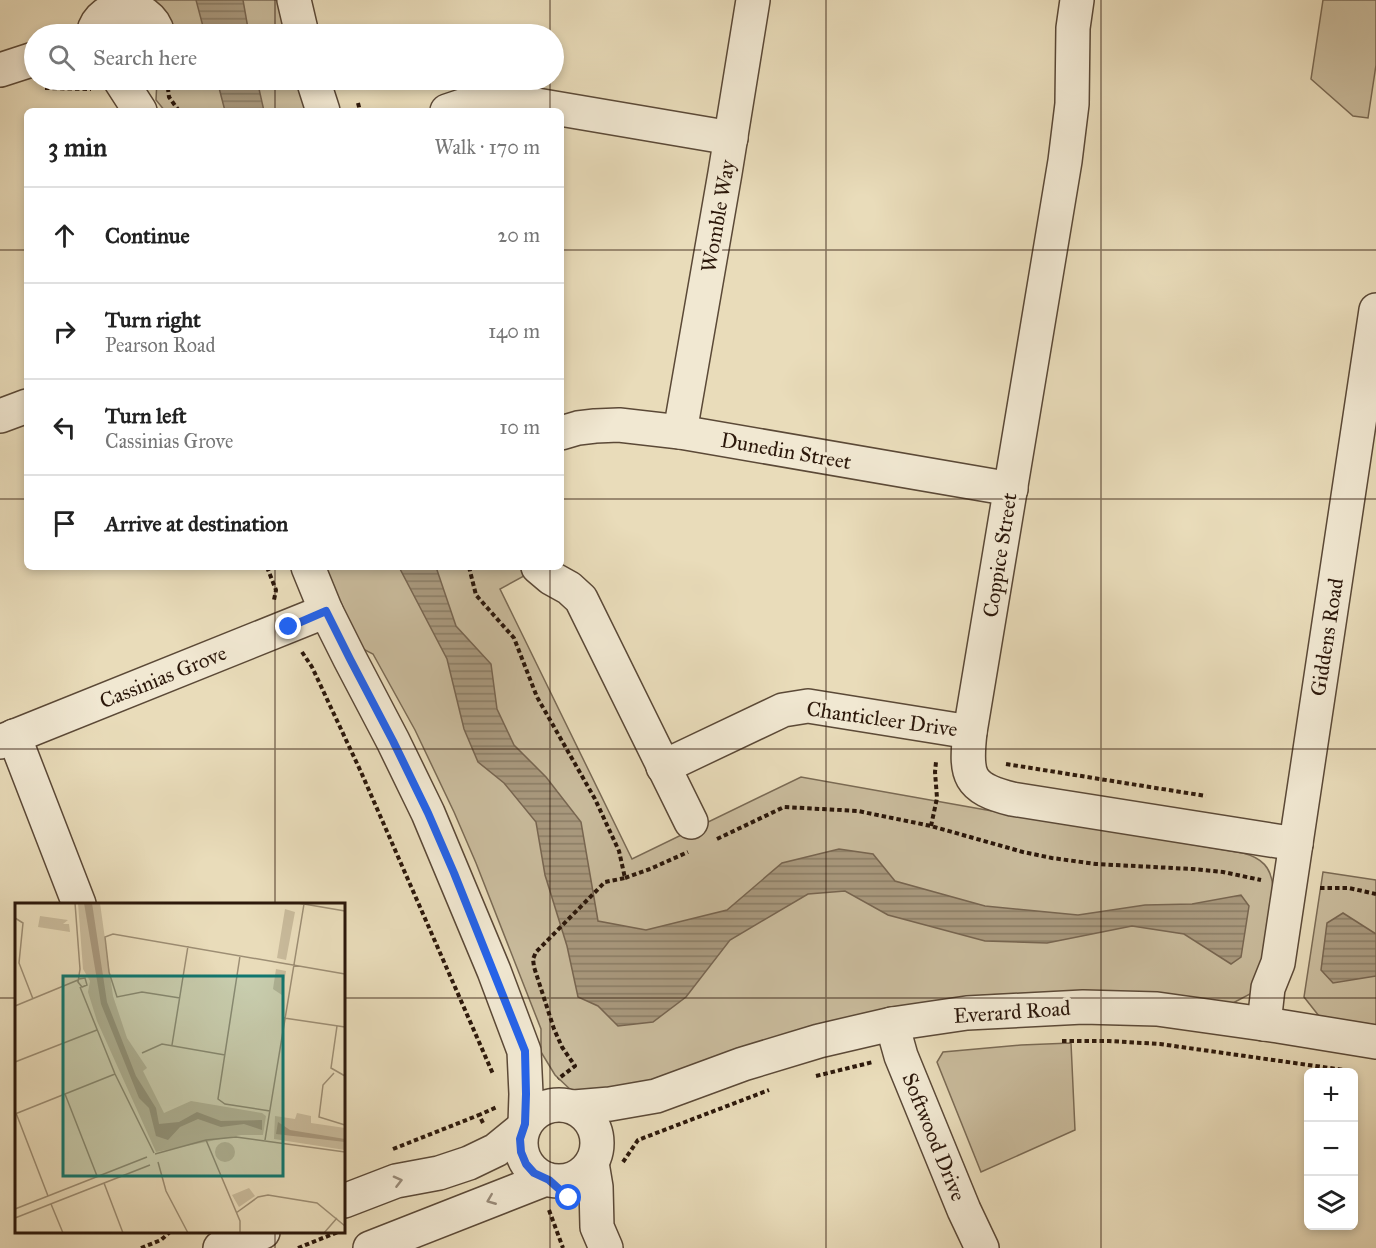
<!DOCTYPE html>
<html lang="en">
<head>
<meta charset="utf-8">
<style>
	:root { --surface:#fff; --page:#f2f2f2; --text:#222; --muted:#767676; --line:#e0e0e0 }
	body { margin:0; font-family:"IM FELL Great Primer",serif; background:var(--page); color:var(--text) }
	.controls { position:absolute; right:18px; bottom:18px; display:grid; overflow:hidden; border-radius:9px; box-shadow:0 3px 9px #0003 }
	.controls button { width:54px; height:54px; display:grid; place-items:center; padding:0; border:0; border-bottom:2px solid var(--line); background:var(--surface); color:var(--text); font:30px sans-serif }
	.stop { position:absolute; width:18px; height:18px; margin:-14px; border:4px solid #2563eb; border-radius:50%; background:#fff }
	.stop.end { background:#2563eb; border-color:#fff; box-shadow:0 2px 6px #0008 }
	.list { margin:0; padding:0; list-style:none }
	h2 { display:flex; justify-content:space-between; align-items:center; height:78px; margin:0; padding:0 24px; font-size:26px }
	h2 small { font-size:20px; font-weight:400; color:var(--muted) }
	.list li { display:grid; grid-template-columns:39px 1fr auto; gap:18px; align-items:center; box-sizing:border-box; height:96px; padding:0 24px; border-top:2px solid var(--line) }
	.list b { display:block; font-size:22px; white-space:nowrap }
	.list p { margin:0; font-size:20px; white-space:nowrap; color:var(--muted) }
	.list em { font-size:20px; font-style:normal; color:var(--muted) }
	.icon { flex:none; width:33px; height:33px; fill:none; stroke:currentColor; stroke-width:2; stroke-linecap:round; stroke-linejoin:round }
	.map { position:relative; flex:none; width:1376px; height:1248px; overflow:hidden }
	.search { position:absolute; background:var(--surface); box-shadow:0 3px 9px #0003; left:24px; top:24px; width:540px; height:66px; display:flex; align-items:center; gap:15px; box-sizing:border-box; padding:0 21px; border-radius:33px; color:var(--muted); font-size:22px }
	.panel { position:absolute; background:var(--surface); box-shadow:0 3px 9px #0003; left:24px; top:108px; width:540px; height:462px; border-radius:9px }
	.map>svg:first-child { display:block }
	.park { fill:#c9bb9c; stroke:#7a6a54; stroke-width:1.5 }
	.water { fill:url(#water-rules); stroke:#776550; stroke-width:1.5 }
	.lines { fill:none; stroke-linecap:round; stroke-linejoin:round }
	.minor-casing { stroke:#5b4937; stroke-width:36 }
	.path { stroke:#2c180b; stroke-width:4; stroke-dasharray:4.5 3; stroke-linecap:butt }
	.minor { stroke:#f1e8d2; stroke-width:33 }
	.oneway { stroke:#988a78 }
	.route { stroke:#2563eb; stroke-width:8 }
	.grid { fill:none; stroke:#2c180b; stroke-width:1.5; stroke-opacity:0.55 }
	.labels { text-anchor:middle; stroke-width:6; stroke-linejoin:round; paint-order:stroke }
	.street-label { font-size:21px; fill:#2c180b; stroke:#f1e8d2 }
	.inset-road { fill:none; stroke:#9d8e74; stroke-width:1.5 }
	.view { fill:#0f766e; fill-opacity:0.15; stroke:#0f766e; stroke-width:3 }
	.inset-edge { fill:none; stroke:#2c180b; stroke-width:3 }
</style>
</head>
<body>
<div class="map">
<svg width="1376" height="1248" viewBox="0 0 1376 1248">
	<defs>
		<pattern id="water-rules" width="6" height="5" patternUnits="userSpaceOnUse" patternTransform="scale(1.5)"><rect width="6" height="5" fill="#a9997e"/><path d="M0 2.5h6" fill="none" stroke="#8a7c65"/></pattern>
	</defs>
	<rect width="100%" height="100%" fill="#e9dcba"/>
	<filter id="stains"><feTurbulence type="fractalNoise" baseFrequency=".00333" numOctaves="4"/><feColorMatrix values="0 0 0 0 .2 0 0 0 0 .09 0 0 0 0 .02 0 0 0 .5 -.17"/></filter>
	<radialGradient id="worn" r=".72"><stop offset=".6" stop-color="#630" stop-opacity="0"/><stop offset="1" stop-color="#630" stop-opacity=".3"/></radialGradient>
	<!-- park -->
	<g class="park">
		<polygon points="155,0 281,0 289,34 171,34 160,7"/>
		<polygon points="1323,0 1376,0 1376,65 1368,118 1353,116 1311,79"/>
		<polygon points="157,80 300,80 309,111 165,111 156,100"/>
		<path d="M325,567H520L524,576L500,589L632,859L801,777L992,811L1243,853C1262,858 1271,867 1273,887L1260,976L1252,993L1233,1003L1064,992L985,995L916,1005L641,1087L574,1093L555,1075L541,1052V1029L476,863L454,812L415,730L373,654L361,648L347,619Z"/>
		<polygon points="1323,872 1376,880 1376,1025 1319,1016 1304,997"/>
		<polygon points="1071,1043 1075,1130 981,1172 937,1062 943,1052 1021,1045"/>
	</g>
	<!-- water -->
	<g class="water">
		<polygon points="196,0 243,0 249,34 205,34"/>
		<polygon points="217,80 257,80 264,111 225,111"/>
		<polygon points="399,567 436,567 456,626 491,664 497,709 514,745 546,777 581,822 598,921 646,930 727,910 782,863 839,849 873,854 895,881 985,906 1078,915 1145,905 1192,904 1241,895 1249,906 1241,957 1231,964 1184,934 1132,926 1047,943 985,941 888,915 845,891 808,894 730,940 686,997 653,1022 618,1026 598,1006 578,997 567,946 545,875 536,822 504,783 478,762 464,729 447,659"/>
		<polygon points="1343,913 1376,934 1376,976 1333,983 1321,970 1327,923"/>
	</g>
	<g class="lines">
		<!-- minor casing -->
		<g class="minor-casing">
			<g id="minor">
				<polyline points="294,0 302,34"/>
				<path d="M1077,0L1073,28L1072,104L1065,161L970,732C965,776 968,788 1012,799L1296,844"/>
				<path d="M93,34C100,0 150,0 158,34"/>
				<polyline points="0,70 34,59"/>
				<polyline points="120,80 140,111"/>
				<polyline points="313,80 323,111"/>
				<polyline points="447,111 465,105 493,100 519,102 731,138"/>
				<polyline points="0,416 27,406"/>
				<polyline points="680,432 725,173 753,0"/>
				<polyline points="561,433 578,428 595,426 619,425 680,432 1011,489"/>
				<polyline points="308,567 326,611 350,659 393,741 428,813 494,971 524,1051 526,1094 525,1124"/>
				<polyline points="538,567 551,578 569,588 581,599 691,822"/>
				<polyline points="14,736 79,904"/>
				<polyline points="0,742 326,611"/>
				<polyline points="663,767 783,710 808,706 970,732"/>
				<polyline points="892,1024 901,1056 964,1210 982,1248"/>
				<polyline points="1264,1024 1268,988 1278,963 1376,310"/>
				<circle cx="559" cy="1143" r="38"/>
				<polyline points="574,1107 610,1104 656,1096 743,1064 819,1041 892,1024 967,1013 1083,1007 1157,1009 1278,1026 1376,1042"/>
				<polyline points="592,1163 596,1187 597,1227 606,1248"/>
				<polyline points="344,1201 396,1181 439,1173 469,1163 496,1150 524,1127"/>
				<polyline points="220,1248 263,1232"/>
				<polyline points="370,1248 546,1179"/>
			</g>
		</g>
		<!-- path -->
		<g class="path">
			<polyline points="167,80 169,97 179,111"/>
			<polyline points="45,88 91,89"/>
			<polyline points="358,103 360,111"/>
			<polyline points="267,567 276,590 274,600"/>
			<polyline points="469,567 476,595 514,638 537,697 595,799 619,851 625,878 605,882 536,952 533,959 534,967 554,1029 562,1047 575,1066 558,1079"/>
			<polyline points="302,652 312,667 361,772 493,1074"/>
			<polyline points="1006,764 1206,796"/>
			<polyline points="931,826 937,798 935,772 936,762"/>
			<polyline points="717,839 784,807 858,811 931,826 1023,852 1052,858 1096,864 1192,869 1223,872 1261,880"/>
			<polyline points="625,878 650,869 688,852"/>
			<polyline points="1320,888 1349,888 1376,894"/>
			<polyline points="1062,1041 1109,1041 1160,1044 1344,1070"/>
			<polyline points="816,1076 873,1062"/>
			<polyline points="483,1123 479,1115 497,1107"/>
			<polyline points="393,1149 479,1115"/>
			<polyline points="623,1162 638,1140 769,1090"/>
			<polyline points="549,1210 563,1248"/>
			<polyline points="141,1248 161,1240 170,1232"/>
			<polyline points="298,1248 338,1232"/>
		</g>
		<!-- minor -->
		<use href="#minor" class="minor"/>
	</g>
	<!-- one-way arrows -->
	<defs><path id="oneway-chevron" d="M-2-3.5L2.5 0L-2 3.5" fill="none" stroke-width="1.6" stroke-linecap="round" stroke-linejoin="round" transform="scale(1.5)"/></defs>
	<g class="oneway">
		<use href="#oneway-chevron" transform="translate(398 1181) rotate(-14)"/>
		<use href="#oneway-chevron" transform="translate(491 1200) rotate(158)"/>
	</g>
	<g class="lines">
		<!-- route -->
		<polyline class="route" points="289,627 326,611 350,659 393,741 428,813 454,873 525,1051 526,1094 525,1124 520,1139 521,1152 526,1164 534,1173 549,1180 569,1198"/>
	</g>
	<!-- grid -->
	<path class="grid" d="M275,0V34M550,0V34M826,0V1248M1101,0V1248M275,80V111M550,80V111M0,250H27M561,250H1376M0,499H27M561,499H1376M275,567V904M550,567V1248M0,749H1376M0,998H16M344,998H1376M275,1232V1248"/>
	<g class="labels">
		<!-- street labels -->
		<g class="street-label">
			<text transform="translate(718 216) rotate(-80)" y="7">Womble Way</text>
			<text transform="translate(786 451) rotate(10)" y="7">Dunedin Street</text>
			<text transform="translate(1000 555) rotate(-81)" y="7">Coppice Street</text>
			<text transform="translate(1327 637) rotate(-81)" y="7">Giddens Road</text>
			<text transform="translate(163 677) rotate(-22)" y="7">Cassinias Grove</text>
			<text transform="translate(882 719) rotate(8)" y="7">Chanticleer Drive</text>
			<text transform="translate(1012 1012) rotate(-4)" y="7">Everard Road</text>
			<text transform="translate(934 1137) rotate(68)" y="7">Softwood Drive</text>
		</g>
	</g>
	<!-- overview -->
	<g transform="translate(15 903)">
		<rect width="330" height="330" fill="#e9dcba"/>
		<path d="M63,0H85L98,93L112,135L132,165L128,168L149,210L176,198L247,210L251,213L248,232H226L141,249L82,118L73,89L75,78L68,66ZM270,6L280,9L271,57L262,55ZM25,13L53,17L48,21H54L55,29L23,24ZM261,66L271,68L267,92L258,86ZM282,210L296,213V220L330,225V247L259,236L260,213L280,216ZM200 249a10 10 0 1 1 20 0a10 10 0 1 1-20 0ZM234,285L240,293L224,304L217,292Z" fill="#c9bb9c"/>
		<path d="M77,0L92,99L121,173L141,205L144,221L164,219L182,209L206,218L247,217V227L229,221L206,224L183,216L165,224L153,237L141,233L134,205L124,195L86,101L69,0ZM263,219L275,227L330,236V239L261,231Z" fill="#a9997e"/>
		<path class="inset-road" d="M60,0L65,66L63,79L67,84L72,82L70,75L64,76M283,0L330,8M0,15L8,20L4,60L18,96M225,53L203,196L210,201L255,208M65,84L100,171L139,250M165,95L127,89L102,94L94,69L90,34L98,31L330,71M0,103L63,77M269,115L330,124M322,123L316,165L330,173M157,142L173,43M127,150L147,141L210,152M0,159L82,127M319,170L308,182L304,214L330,222M50,191L82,273M1,210L33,293M0,211L100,171M191,237L225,318V330M250,237L289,1M140,251L191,237L221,234L330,249M143,259L151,288L173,330M89,280L108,330M36,301L48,330M0,306L132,254M221,310L243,294L253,292L302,300L330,323M0,315L135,262M309,330L322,315"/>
		<path class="view" d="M48,73H268V273H48Z"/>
		<rect width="330" height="330" class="inset-edge"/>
	</g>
	<rect width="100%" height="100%" filter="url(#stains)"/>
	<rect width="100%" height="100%" fill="url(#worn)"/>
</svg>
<div class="controls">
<button>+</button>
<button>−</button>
<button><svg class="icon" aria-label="layers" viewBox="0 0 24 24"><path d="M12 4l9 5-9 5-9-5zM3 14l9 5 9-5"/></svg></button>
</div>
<div class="stop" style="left:569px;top:1198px"></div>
<div class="stop end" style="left:289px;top:627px"></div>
<div class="search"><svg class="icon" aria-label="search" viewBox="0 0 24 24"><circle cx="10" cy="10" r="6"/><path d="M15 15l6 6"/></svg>Search here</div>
<section class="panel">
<h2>3 min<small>Walk · 170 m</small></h2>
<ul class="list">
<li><svg class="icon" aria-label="ahead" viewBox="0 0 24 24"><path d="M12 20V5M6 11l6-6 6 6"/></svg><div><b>Continue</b></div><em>20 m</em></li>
<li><svg class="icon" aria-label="right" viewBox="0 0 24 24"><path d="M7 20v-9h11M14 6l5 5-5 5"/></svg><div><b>Turn right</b><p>Pearson Road</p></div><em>140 m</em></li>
<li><svg class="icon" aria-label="left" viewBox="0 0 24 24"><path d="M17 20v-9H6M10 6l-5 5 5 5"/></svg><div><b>Turn left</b><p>Cassinias Grove</p></div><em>10 m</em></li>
<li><svg class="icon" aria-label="arrive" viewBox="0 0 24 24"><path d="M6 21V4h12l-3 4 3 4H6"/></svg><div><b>Arrive at destination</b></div></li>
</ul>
</section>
</div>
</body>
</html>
